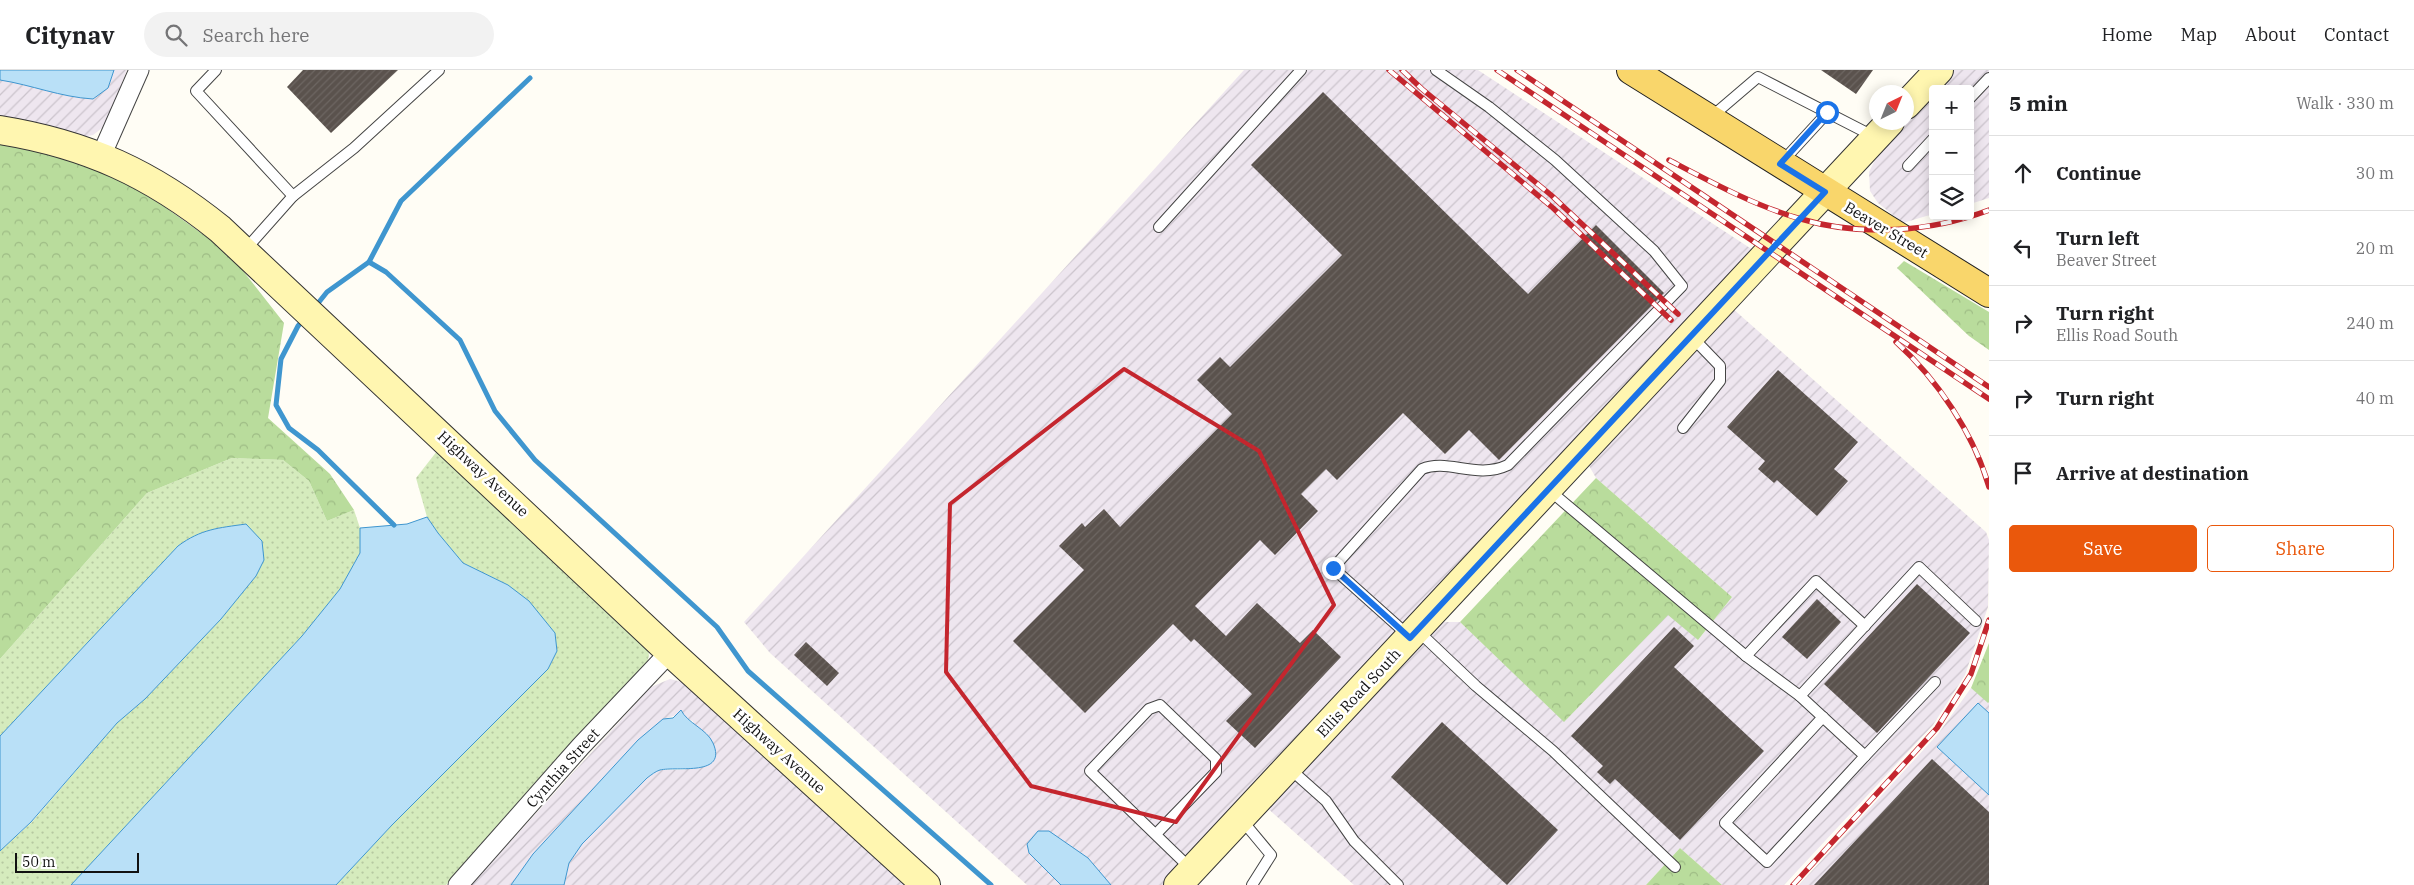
<!DOCTYPE html>
<html lang="en">
<head>
<meta charset="utf-8">
<style>
	:root { --surface:#fff; --page:#f2f2f2; --text:#202124; --muted:#757577; --line:#e0e0e0; --accent:#ea580c }
	body { margin:0; font-family:"IBM Plex Serif",serif; background:var(--page); color:var(--text) }
	.controls { position:absolute; right:15px; top:15px; display:grid; overflow:hidden; border-radius:5px; box-shadow:0 2px 12px #0003 }
	.controls button { width:45px; height:45px; display:grid; place-items:center; padding:0; border:0; border-bottom:1px solid var(--line); background:var(--surface); color:var(--text); font:25px sans-serif }
	.compass { position:absolute; left:1869px; top:15px; width:45px; height:45px; border-radius:50%; background:var(--surface); box-shadow:0 2px 12px #0003; rotate:43deg }
	.scale { position:absolute; left:15px; bottom:12px; width:124px; box-sizing:border-box; padding-left:5px; border:2px solid #111; border-top:0; font-size:14px; line-height:18px; white-space:nowrap; color:#111; -webkit-text-stroke:4px #fff; paint-order:stroke }
	.stop { position:absolute; width:15px; height:15px; margin:-11px; border:4px solid #1a73e8; border-radius:50%; background:#fff }
	.stop.end { background:#1a73e8; border-color:#fff; box-shadow:0 1px 5px #0008 }
	.list { margin:0; padding:0; list-style:none }
	h2 { display:flex; justify-content:space-between; align-items:center; height:65px; margin:0; padding:0 20px; font-size:21px }
	h2 small { font-size:16px; font-weight:400; color:var(--muted) }
	.list li { display:grid; grid-template-columns:32px 1fr auto; gap:15px; align-items:center; box-sizing:border-box; height:75px; padding:0 20px; border-top:1px solid var(--line) }
	.list b { display:block; font-size:19px; white-space:nowrap }
	.list p { margin:0; font-size:16px; white-space:nowrap; color:var(--muted) }
	.list em { font-size:16px; font-style:normal; color:var(--muted) }
	.actions { display:flex; gap:10px; padding:15px 20px }
	.actions a { flex:1; padding:11px 0; border:1px solid var(--accent); border-radius:5px; text-align:center; font-size:18px; color:var(--accent) }
	.actions .main { background:var(--accent); color:#fff }
	.icon { flex:none; width:28px; height:28px; fill:none; stroke:currentColor; stroke-width:2; stroke-linecap:round; stroke-linejoin:round }
	.map { position:relative; flex:none; width:1989px; height:815px; overflow:hidden }
	header { display:flex; align-items:center; gap:30px; box-sizing:border-box; height:70px; padding:0 25px; background:var(--surface); border-bottom:1px solid var(--line) }
	header strong { font-size:24px }
	nav { display:flex; gap:28px; margin-inline-start:auto; font-size:18px }
	.search { width:350px; height:45px; background:var(--page); display:flex; align-items:center; gap:12px; box-sizing:border-box; padding:0 18px; border-radius:28px; color:var(--muted); font-size:19px }
	main { display:flex }
	aside { flex:1; background:var(--surface) }
	.map>svg:first-child { display:block }
	.industrial { fill:url(#industrial-furrows) }
	.grass { fill:url(#grass-dots) }
	.forest { fill:url(#forest-crowns) }
	.water { fill:#b9e0f7; stroke:#3f96cf }
	.lines { fill:none; stroke-linecap:round; stroke-linejoin:round }
	.stream { stroke:#3f96cf; stroke-width:5 }
	.building { fill:url(#building-hatch) }
	.lane-casing { stroke:#444; stroke-width:12 }
	.street-casing { stroke:#444; stroke-width:21 }
	.secondary-casing { stroke:#333; stroke-width:30 }
	.primary-casing { stroke:#222; stroke-width:30 }
	.lane { stroke:#fff; stroke-width:10 }
	.street { stroke:#fff; stroke-width:19 }
	.secondary { stroke:#fff6b0; stroke-width:28 }
	.primary { stroke:#f9d66b; stroke-width:28 }
	.rail-casing { stroke:#c4262e; stroke-width:5.5 }
	.rail { stroke:#fff; stroke-width:4; stroke-dasharray:11; stroke-linecap:butt }
	.route { stroke:#1a73e8; stroke-width:6 }
	.marked { fill:none; stroke:#c4262e; stroke-width:4; stroke-linejoin:round }
	.labels { text-anchor:middle; stroke-width:5; stroke-linejoin:round; paint-order:stroke }
	.street-label { font-size:15px; fill:#111; stroke:#fff }
</style>
</head>
<body>
<header>
<strong>Citynav</strong>
<div class="search"><svg class="icon" aria-label="search" viewBox="0 0 24 24"><circle cx="10" cy="10" r="6"/><path d="M15 15l6 6"/></svg>Search here</div>
<nav><a>Home</a><a>Map</a><a>About</a><a>Contact</a></nav>
</header>
<main>
<div class="map">
<svg width="1989" height="815" viewBox="0 0 1989 815">
	<defs>
		<pattern id="industrial-furrows" width="10" height="10" patternUnits="userSpaceOnUse" patternTransform="scale(1.25)"><rect width="10" height="10" fill="#eee6ef"/><path d="M-1 1l2-2M0 10L10 0M9 11l2-2" fill="none" stroke="#cbc4cc"/></pattern>
		<pattern id="grass-dots" width="8" height="8" patternUnits="userSpaceOnUse" patternTransform="scale(1.25)"><rect width="8" height="8" fill="#d5ebbd"/><path d="M2 2h.1M6 6h.1" fill="none" stroke="#b6c8a1" stroke-width="1.8" stroke-linecap="round"/></pattern>
		<pattern id="forest-crowns" width="20" height="18" patternUnits="userSpaceOnUse" patternTransform="scale(1.25)"><rect width="20" height="18" fill="#b9dc9c"/><path d="M2 6a3 3 0 1 1 6 0M12 15a3 3 0 1 1 6 0" fill="none" stroke="#9ebc85"/></pattern>
		<pattern id="building-hatch" width="6" height="6" patternUnits="userSpaceOnUse" patternTransform="scale(1.25)"><rect width="6" height="6" fill="#5a524d"/><path d="M-1 1l2-2M0 6l6-6M5 7l2-2" fill="none" stroke="#6d6662"/></pattern>
	</defs>
	<rect width="100%" height="100%" fill="#fffdf5"/>
	<!-- industrial -->
	<g class="industrial">
		<polygon points="0,0 127,0 106,55 93,65 83,67 42,55 0,46"/>
		<polygon points="1244,0 1478,0 1753,180 1164,815 1027,815 770,583 744,552"/>
		<polygon points="1954,0 1989,0 1989,128 1970,134 1970,19 1937,19"/>
		<polygon points="1933,23 1933,144 1903,153 1878,133 1870,121 1869,102 1880,80"/>
		<polygon points="1732,238 1986,462 1989,470 1988,537 1965,605 1933,655 1784,815 1722,815 1680,778 1646,815 1354,815 1265,736 1444,552 1460,552 1564,651 1668,544 1698,570 1732,527 1596,408 1588,394"/>
		<polygon points="670,609 694,615 915,815 564,815 569,793 582,774 647,708 658,700 685,700 693,651 677,645 663,649 638,670 533,784 511,815 471,815 651,617"/>
		<polygon points="1971,618 1989,632 1989,815 1799,815 1938,664"/>
	</g>
	<!-- grass -->
	<g class="grass">
		<polygon points="441,376 647,569 649,586 646,595 446,815 336,815 392,755 548,599 557,581 508,515 463,493 438,463 427,447 416,408"/>
		<polygon points="232,388 283,390 309,411 327,451 354,440 360,458 360,483 340,519 302,566 71,815 0,815 0,781 32,752 117,653 145,629 221,549 256,506 178,476 0,666 0,589 147,423"/>
	</g>
	<!-- forest -->
	<g class="forest">
		<polygon points="0,73 99,97 162,135 229,183 284,253 268,348 330,404 354,440 327,451 309,411 283,390 232,388 147,423 0,589"/>
		<polygon points="1904,191 1989,242 1989,280 1969,266 1897,198"/>
		<polygon points="1596,408 1732,527 1698,570 1668,545 1564,652 1460,552"/>
		<polygon points="1989,573 1989,632 1988,633 1971,618"/>
		<polygon points="1680,778 1722,815 1646,815"/>
	</g>
	<!-- water -->
	<g class="water">
		<path d="M0,0H114L108,18L93,29C60,27 32,15 0,10Z"/>
		<polygon points="427,447 438,463 463,493 508,515 529,531 555,563 557,581 548,599 392,755 336,815 71,815 302,566 340,519 360,483 360,458 407,454"/>
		<path d="M246,454L262,471L264,490L256,506L221,549L145,629L117,653L31,752L0,781V666L178,476C201,459 218,458 246,454Z"/>
		<polygon points="1978,633 1989,643 1989,725 1937,677"/>
		<path d="M681,640C687,653 707,659 713,673C728,707 677,696 660,700C656,701 651,705 647,708L582,774L569,793L564,815H511L533,784L638,670L663,649L673,648Z"/>
		<polygon points="1038,761 1049,761 1088,788 1111,815 1061,815 1029,783 1027,774"/>
	</g>
	<g class="lines">
		<!-- stream -->
		<g class="stream">
			<polyline points="369,192 401,131 530,8"/>
			<polyline points="315,237 327,222 369,192 386,202 460,270 495,341 535,390 717,557 748,601 991,815"/>
			<polyline points="304,249 298,256 281,289 276,335 289,358 318,380 394,455"/>
		</g>
	</g>
	<!-- building -->
	<g class="building">
		<polygon points="303,0 398,0 331,63 287,17"/>
		<polygon points="1821,0 1873,0 1856,24"/>
		<polygon points="1323,22 1528,224 1596,155 1664,223 1499,390 1469,360 1445,384 1403,343 1337,410 1326,399 1301,424 1318,441 1275,485 1260,470 1195,536 1226,566 1257,533 1300,573 1313,560 1341,587 1255,678 1226,651 1252,624 1194,569 1191,572 1173,554 1085,643 1013,571 1084,500 1059,476 1082,453 1085,457 1104,439 1120,457 1232,344 1197,310 1220,287 1230,297 1342,185 1251,95"/>
		<polygon points="1778,300 1858,372 1834,399 1848,411 1817,446 1777,410 1774,413 1758,399 1765,391 1727,357"/>
		<polygon points="1917,514 1970,563 1877,663 1824,614"/>
		<polygon points="1817,529 1841,552 1807,589 1782,567"/>
		<polygon points="1674,557 1694,576 1674,597 1764,681 1680,770 1615,709 1610,714 1597,702 1603,696 1571,666"/>
		<polygon points="806,572 839,603 827,616 794,585"/>
		<polygon points="1442,652 1558,760 1507,815 1391,707"/>
		<polygon points="1932,689 1989,742 1989,815 1814,815"/>
	</g>
	<g class="lines">
		<!-- lane casing -->
		<g class="lane-casing">
			<g id="lane">
				<polyline points="216,0 196,21 293,126"/>
				<polyline points="1970,28 1989,8"/>
				<polyline points="1710,48 1758,7 1875,67"/>
				<polyline points="1782,92 1827,43"/>
				<polyline points="1908,96 1933,69"/>
				<polyline points="1159,157 1301,0"/>
				<polyline points="245,180 293,126 354,78 439,0"/>
				<polyline points="1683,358 1720,311 1720,296 1692,267"/>
				<polyline points="1549,420 1746,586 1800,626 1919,497 1976,551"/>
				<polyline points="1418,561 1476,616 1553,681 1675,797"/>
				<path d="M1410,567L1333,498L1422,399C1448,388 1476,410 1508,395L1682,216L1654,181L1555,90L1489,37L1436,0"/>
				<polyline points="1746,586 1816,511 1865,556"/>
				<polyline points="1800,626 1865,686 1935,612"/>
				<polyline points="1823,647 1725,753 1767,792 1865,686"/>
				<polyline points="1289,698 1326,731 1354,771 1398,815"/>
				<polyline points="1241,749 1271,785 1252,815"/>
				<polyline points="1156,764 1216,702 1216,689 1160,635 1149,639 1090,701 1191,799"/>
			</g>
		</g>
		<!-- street casing -->
		<g class="street-casing">
			<g id="street">
				<polyline points="101,86 139,0"/>
				<polyline points="458,815 581,676 670,582"/>
			</g>
		</g>
		<!-- secondary casing -->
		<g class="secondary-casing">
			<g id="secondary">
				<polyline points="1906,35 1939,0"/>
				<path d="M0,60C87,74 152,104 220,159L670,582L926,815"/>
				<polyline points="1178,815 1890,52"/>
			</g>
		</g>
		<!-- primary casing -->
		<g class="primary-casing">
			<polyline id="primary" points="1631,0 1989,223"/>
		</g>
		<!-- lane -->
		<use href="#lane" class="lane"/>
		<!-- street -->
		<use href="#street" class="street"/>
		<!-- secondary -->
		<use href="#secondary" class="secondary"/>
		<!-- primary -->
		<use href="#primary" class="primary"/>
		<!-- rail casing -->
		<g class="rail-casing">
			<g id="rail">
				<polyline points="1389,0 1553,138 1671,250"/>
				<polyline points="1402,0 1422,19 1551,125 1678,244"/>
				<polyline points="1497,0 1989,329"/>
				<polyline points="1517,0 1989,317"/>
				<path d="M1669,90C1711,112 1755,136 1801,149C1861,167 1931,162 1989,140"/>
				<path d="M1896,272C1937,309 1974,364 1989,417"/>
				<polyline points="1793,815 1937,658 1971,604 1989,550"/>
			</g>
		</g>
		<!-- rail -->
		<use href="#rail" class="rail"/>
	</g>
	<g class="lines">
		<!-- route -->
		<polyline class="route" points="1333,498 1410,568 1825,122 1780,94 1827,42"/>
	</g>
	<!-- marked area -->
	<path class="marked" d="M1124,299L1259,381L1334,535L1176,752L1031,716L946,602L950,434Z"/>
	<g class="labels">
		<!-- street labels -->
		<g class="street-label">
			<text transform="translate(1886 160) rotate(31)" y="5">Beaver Street</text>
			<text transform="translate(483 404) rotate(43)" y="5">Highway Avenue</text>
			<text transform="translate(1359 623) rotate(-47)" y="5">Ellis Road South</text>
			<text transform="translate(779 681) rotate(42)" y="5">Highway Avenue</text>
			<text transform="translate(563 698) rotate(-48)" y="5">Cynthia Street</text>
		</g>
	</g>
</svg>
<div class="controls">
<button>+</button>
<button>−</button>
<button><svg class="icon" aria-label="layers" viewBox="0 0 24 24"><path d="M12 4l9 5-9 5-9-5zM3 14l9 5 9-5"/></svg></button>
</div>
<svg class="compass" viewBox="-18 -18 36 36"><path d="M0-13l5 13h-10z" fill="#e53935"/><path d="M0 13l5-13h-10z" fill="#757577"/></svg>
<div class="scale">50 m</div>
<div class="stop" style="left:1827px;top:42px"></div>
<div class="stop end" style="left:1333px;top:498px"></div>
</div>
<aside>
<h2>5 min<small>Walk · 330 m</small></h2>
<ul class="list">
<li><svg class="icon" aria-label="ahead" viewBox="0 0 24 24"><path d="M12 20V5M6 11l6-6 6 6"/></svg><div><b>Continue</b></div><em>30 m</em></li>
<li><svg class="icon" aria-label="left" viewBox="0 0 24 24"><path d="M17 20v-9H6M10 6l-5 5 5 5"/></svg><div><b>Turn left</b><p>Beaver Street</p></div><em>20 m</em></li>
<li><svg class="icon" aria-label="right" viewBox="0 0 24 24"><path d="M7 20v-9h11M14 6l5 5-5 5"/></svg><div><b>Turn right</b><p>Ellis Road South</p></div><em>240 m</em></li>
<li><svg class="icon" aria-label="right" viewBox="0 0 24 24"><path d="M7 20v-9h11M14 6l5 5-5 5"/></svg><div><b>Turn right</b></div><em>40 m</em></li>
<li><svg class="icon" aria-label="arrive" viewBox="0 0 24 24"><path d="M6 21V4h12l-3 4 3 4H6"/></svg><div><b>Arrive at destination</b></div></li>
</ul>
<div class="actions"><a class="main">Save</a><a>Share</a></div>
</aside>
</main>
</body>
</html>
